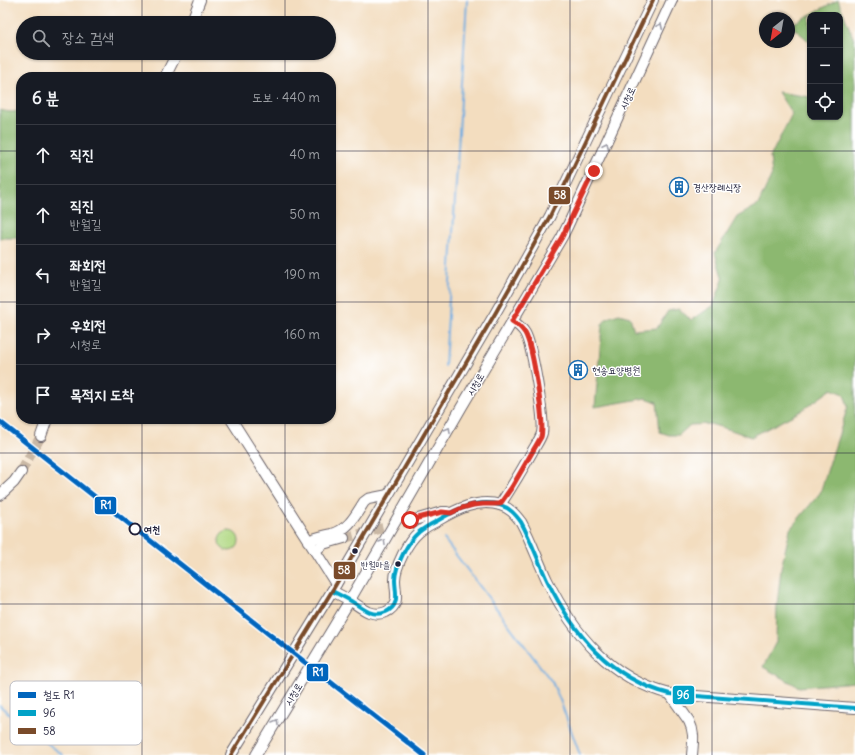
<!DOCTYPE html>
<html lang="ko">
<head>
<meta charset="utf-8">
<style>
	:root { --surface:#171b24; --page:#242831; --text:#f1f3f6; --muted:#9ea1a6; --line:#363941 }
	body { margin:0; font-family:Delius,"Poor Story",sans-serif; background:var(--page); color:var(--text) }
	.controls { position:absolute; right:12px; top:12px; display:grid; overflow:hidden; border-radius:8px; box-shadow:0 1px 3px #0004 }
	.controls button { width:36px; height:36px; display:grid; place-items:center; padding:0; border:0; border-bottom:1px solid var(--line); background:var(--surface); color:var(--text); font:20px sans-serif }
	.compass { position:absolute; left:759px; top:12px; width:36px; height:36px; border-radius:50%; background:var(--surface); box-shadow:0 1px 3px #0004; rotate:211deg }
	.stop { position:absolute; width:12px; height:12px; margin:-9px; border:3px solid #d93025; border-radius:50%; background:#fff }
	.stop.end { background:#d93025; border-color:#fff; box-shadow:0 1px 4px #0008 }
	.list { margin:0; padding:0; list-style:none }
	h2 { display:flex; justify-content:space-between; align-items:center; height:52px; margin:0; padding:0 16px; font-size:17px }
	h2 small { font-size:13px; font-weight:400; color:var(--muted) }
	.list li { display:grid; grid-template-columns:26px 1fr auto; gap:12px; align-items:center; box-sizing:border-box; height:60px; padding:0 16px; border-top:1px solid var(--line) }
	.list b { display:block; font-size:15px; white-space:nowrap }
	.list p { margin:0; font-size:13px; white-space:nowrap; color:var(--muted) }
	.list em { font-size:13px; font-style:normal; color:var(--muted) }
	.icon { flex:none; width:22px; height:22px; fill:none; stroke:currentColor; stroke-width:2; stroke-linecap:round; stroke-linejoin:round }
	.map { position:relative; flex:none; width:855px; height:755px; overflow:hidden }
	.search { position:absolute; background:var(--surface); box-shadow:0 1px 3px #0004; left:16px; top:16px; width:320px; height:44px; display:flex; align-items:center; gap:10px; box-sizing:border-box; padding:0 14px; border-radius:22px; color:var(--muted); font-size:15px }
	.panel { position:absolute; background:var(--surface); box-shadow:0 1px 3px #0004; left:16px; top:72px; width:320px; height:352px; border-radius:16px }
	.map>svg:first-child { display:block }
	.green { fill:#b0d882; stroke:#697d5e }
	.forest { fill:#8cb870; stroke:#576d56 }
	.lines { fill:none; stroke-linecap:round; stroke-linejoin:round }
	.stream { stroke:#6dace0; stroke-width:2 }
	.minor-tunnel { stroke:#c9b8a5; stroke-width:10; stroke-dasharray:10 5; stroke-linecap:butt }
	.minor-casing { stroke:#6b6369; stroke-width:12 }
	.minor { stroke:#fff; stroke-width:10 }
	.rail { stroke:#22223b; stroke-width:2 }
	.bus-1-casing { stroke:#fff; stroke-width:7 }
	.bus-2-casing { stroke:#fff; stroke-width:7 }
	.bus-1 { stroke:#02a2c7; stroke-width:4 }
	.bus-2 { stroke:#7a4b2a; stroke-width:4 }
	.rail-1-casing { stroke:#fff; stroke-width:8 }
	.rail-1 { stroke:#0065bd; stroke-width:5 }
	.oneway { stroke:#9c9ca7 }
	.route { stroke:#d93025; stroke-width:5 }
	.grid { fill:none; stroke:#22223b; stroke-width:1; stroke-opacity:0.55 }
	.stop-dot { fill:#fff; stroke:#22223b; stroke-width:2 }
	.bus-dot { fill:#22223b; stroke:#fff; stroke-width:1.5 }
	.labels { text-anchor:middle; stroke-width:3; stroke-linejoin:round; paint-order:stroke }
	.bus-label { font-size:9px; fill:#22223b; stroke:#fff; text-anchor:end }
	.street-label { font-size:10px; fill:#22223b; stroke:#fff }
	.poi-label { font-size:10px; fill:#22223b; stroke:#fff; text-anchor:start }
	.stop-label { font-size:10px; font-weight:bold; fill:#22223b; stroke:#fff; text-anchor:start }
	.key { fill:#fff; stroke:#bdbdc4; stroke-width:1 }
	.key-label { font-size:11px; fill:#22223b }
	.line-badge { stroke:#fff; stroke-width:1.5 }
	.badge-label { font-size:11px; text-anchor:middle; font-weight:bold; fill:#fff }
</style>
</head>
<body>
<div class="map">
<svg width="855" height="755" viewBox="0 0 855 755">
	<rect width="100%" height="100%" fill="#fff"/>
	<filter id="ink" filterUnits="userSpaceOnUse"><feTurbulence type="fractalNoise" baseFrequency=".025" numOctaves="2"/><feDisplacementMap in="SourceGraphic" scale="8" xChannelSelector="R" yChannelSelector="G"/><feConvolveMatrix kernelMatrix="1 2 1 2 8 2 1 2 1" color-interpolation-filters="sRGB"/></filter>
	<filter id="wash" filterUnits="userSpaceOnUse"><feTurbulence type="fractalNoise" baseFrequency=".012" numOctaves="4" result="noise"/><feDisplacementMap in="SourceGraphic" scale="16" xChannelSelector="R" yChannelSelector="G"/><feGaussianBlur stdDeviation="0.9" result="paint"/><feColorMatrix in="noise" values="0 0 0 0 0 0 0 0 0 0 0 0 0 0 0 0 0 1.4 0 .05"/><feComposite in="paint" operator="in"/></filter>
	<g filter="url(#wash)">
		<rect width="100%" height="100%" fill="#f3ddbf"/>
		<!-- green -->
		<circle class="green" cx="229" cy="541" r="10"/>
		<!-- forest -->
		<g class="forest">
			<polygon points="838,0 855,42 855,682 799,687 763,667 776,642 777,605 781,569 790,529 820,493 848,406 844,394 832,389 801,411 751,437 731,430 710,424 690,425 679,435 669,435 660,432 657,402 646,398 595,407 602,325 607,318 619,314 630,317 634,330 657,328 668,311 679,309 691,320 713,306 723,280 715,253 737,217 758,205 772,174 770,157 792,114 778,92 810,97 810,117 840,117 840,15 810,15 810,42 790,25"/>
			<path d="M0,110C8,112 13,113 21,110V238H0Z"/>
		</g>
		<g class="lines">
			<!-- stream -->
			<g class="stream">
				<polyline points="445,366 467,0"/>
				<polyline points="444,539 552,682 560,700 580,755"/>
				<polyline points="0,706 27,728 63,755"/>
			</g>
		</g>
	</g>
	<g filter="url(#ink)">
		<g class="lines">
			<!-- minor-tunnel -->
			<g class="minor-tunnel">
				<polyline points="21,472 41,436"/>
				<polyline points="344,538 411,521"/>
			</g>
			<!-- minor casing -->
			<g class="minor-casing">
				<g id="minor">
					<polyline points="191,23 200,0"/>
					<polyline points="165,77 177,53"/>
					<polyline points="231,419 336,584"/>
					<polyline points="41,436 47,419"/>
					<polyline points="0,495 14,482 21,472"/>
					<path d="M500,505C511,488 522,470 532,452C535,446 540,440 542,433C545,420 532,345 525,333C522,328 517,324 512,321"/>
					<polyline points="411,521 442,512 447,512"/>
					<path d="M308,541C316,537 324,536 332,534C349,529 355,516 364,502L368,499L388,495"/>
					<polyline points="315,551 323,544 344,538"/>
					<path d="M332,591C338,594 344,597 351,601C356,604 362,609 369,612C374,614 381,614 386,612C401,605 395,592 395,580C395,571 399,562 403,554C407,546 412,538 419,532C425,527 431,524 437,521C455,510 478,498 500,505C510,508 515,514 521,522C531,540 538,561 547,580C573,633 610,679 670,694L855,708"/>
					<path d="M670,694L689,721C695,733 693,742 692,755"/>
					<polyline points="231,755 332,591 496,312 550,216 653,0"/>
					<polyline points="256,755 350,600 461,408 562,237 568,225 672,0"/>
				</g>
			</g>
			<!-- minor -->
			<use href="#minor" class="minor"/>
			<!-- rail -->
			<polyline class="rail" points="0,422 270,635 424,755"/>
			<!-- bus-1 casing -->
			<g class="bus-1-casing">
				<path id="bus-1" d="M332,591C338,594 344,597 351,601C356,604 362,609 369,612C374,614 381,614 386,612C401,605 395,592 395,580C395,571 399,562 403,554C407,546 412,538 419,532C425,527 431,524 437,521C455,510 478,498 500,505C510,508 515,514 521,522C531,540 538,561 547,580C573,633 610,679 670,694L855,708"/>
			</g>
			<!-- bus-2 casing -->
			<g class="bus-2-casing">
				<polyline id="bus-2" points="231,755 332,591 496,312 550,216 653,0"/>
			</g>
			<!-- bus-1 -->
			<use href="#bus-1" class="bus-1"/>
			<!-- bus-2 -->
			<use href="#bus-2" class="bus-2"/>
			<!-- rail-1 casing -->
			<g class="rail-1-casing">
				<polyline id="rail-1" points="0,422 270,635 424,755"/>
			</g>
			<!-- rail-1 -->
			<use href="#rail-1" class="rail-1"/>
		</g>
		<!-- one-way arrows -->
		<defs><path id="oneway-chevron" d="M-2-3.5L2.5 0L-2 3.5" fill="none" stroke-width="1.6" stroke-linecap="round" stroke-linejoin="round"/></defs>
		<g class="oneway">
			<use href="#oneway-chevron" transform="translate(660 26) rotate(-65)"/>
			<use href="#oneway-chevron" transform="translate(606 145) rotate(-65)"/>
			<use href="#oneway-chevron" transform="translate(448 430) rotate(-60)"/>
			<use href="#oneway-chevron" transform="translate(383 542) rotate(-60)"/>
			<use href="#oneway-chevron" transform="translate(276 722) rotate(-59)"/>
		</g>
	</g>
	<g class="lines" filter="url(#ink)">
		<!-- route -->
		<path class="route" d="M410,520L442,512L451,513L462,508L473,505L483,504H500L512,487L541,437C545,423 533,347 525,333C522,328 517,324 512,321L562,237L594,171"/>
	</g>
	<!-- grid -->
	<path class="grid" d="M142,0V23M285,0V23M428,0V755M570,0V755M712,0V755M142,53V77M285,53V77M0,151H21M331,151H855M0,302H21M331,302H855M142,419V755M285,419V755M0,453H855M0,604H855"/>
	<!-- icons -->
	<defs>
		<g id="building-ring" transform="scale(1)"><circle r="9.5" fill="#fff" stroke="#1f6fb2" stroke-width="1.5"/><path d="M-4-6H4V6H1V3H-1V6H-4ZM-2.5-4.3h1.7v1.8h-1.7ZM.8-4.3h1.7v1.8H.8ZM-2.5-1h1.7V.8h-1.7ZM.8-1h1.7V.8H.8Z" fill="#1f6fb2"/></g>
	</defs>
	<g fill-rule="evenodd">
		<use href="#building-ring" x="679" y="187"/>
		<use href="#building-ring" x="578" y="370"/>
	</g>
	<!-- markers -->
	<circle class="stop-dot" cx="135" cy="529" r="5.5"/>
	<g class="bus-dot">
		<circle cx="355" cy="551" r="3.5"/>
		<circle cx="398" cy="564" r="3.5"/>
	</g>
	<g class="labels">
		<!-- bus labels -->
		<g class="bus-label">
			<text x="390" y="568">반월마을</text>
		</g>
		<!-- street labels -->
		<g class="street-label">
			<text transform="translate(627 98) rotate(-65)" y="4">시청로</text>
			<text transform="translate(475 384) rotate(-60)" y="4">시청로</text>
			<text transform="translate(293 694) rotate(-59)" y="4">시청로</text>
		</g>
		<!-- poi labels -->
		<g class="poi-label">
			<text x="693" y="191">경산장례식장</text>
			<text x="592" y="374">현송요양병원</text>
		</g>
		<!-- stop labels -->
		<g class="stop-label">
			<text x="144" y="533">여천</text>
		</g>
	</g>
	<!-- legend -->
	<rect x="10" y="681" width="132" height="64" rx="6" class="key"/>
	<rect x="18" y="692" width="18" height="6" fill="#0065bd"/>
	<rect x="18" y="710" width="18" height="6" fill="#02a2c7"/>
	<rect x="18" y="728" width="18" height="6" fill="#7a4b2a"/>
	<g class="key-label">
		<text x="43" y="699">철도 R1</text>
		<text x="43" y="717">96</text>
		<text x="43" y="735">58</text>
	</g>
	<g class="line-badge">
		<rect x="548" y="186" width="23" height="19" rx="4" fill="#7a4b2a"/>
		<rect x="94" y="496" width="23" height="19" rx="4" fill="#0065bd"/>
		<rect x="333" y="561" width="23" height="19" rx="4" fill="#7a4b2a"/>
		<rect x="306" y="663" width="23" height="19" rx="4" fill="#0065bd"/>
		<rect x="672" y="685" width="23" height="20" rx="4" fill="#02a2c7"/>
	</g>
	<g class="badge-label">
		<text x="560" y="199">58</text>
		<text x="106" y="509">R1</text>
		<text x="344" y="574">58</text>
		<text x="318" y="676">R1</text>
		<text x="683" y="699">96</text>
	</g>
</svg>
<div class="controls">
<button>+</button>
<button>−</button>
<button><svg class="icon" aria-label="locate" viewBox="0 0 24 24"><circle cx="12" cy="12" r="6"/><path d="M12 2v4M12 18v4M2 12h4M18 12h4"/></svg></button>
</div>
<svg class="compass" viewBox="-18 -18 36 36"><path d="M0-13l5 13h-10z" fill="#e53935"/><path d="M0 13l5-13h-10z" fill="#9ea1a6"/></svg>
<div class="stop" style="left:410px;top:520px"></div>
<div class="stop end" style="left:594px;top:171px"></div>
<div class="search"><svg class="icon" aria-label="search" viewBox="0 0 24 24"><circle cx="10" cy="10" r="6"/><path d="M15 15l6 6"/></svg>장소 검색</div>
<section class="panel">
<h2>6 분<small>도보 · 440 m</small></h2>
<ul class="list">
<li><svg class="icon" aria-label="ahead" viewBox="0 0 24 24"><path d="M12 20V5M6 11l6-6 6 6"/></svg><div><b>직진</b></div><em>40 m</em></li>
<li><svg class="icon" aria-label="ahead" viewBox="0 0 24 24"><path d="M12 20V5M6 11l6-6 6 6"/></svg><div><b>직진</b><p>반월길</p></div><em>50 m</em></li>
<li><svg class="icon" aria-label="left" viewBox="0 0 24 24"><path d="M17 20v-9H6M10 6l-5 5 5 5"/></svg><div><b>좌회전</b><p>반월길</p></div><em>190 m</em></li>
<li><svg class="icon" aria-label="right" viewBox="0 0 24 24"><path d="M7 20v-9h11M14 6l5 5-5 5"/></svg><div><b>우회전</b><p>시청로</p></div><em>160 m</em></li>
<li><svg class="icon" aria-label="arrive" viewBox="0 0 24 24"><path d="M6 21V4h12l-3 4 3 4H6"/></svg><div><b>목적지 도착</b></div></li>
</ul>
</section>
</div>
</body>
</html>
